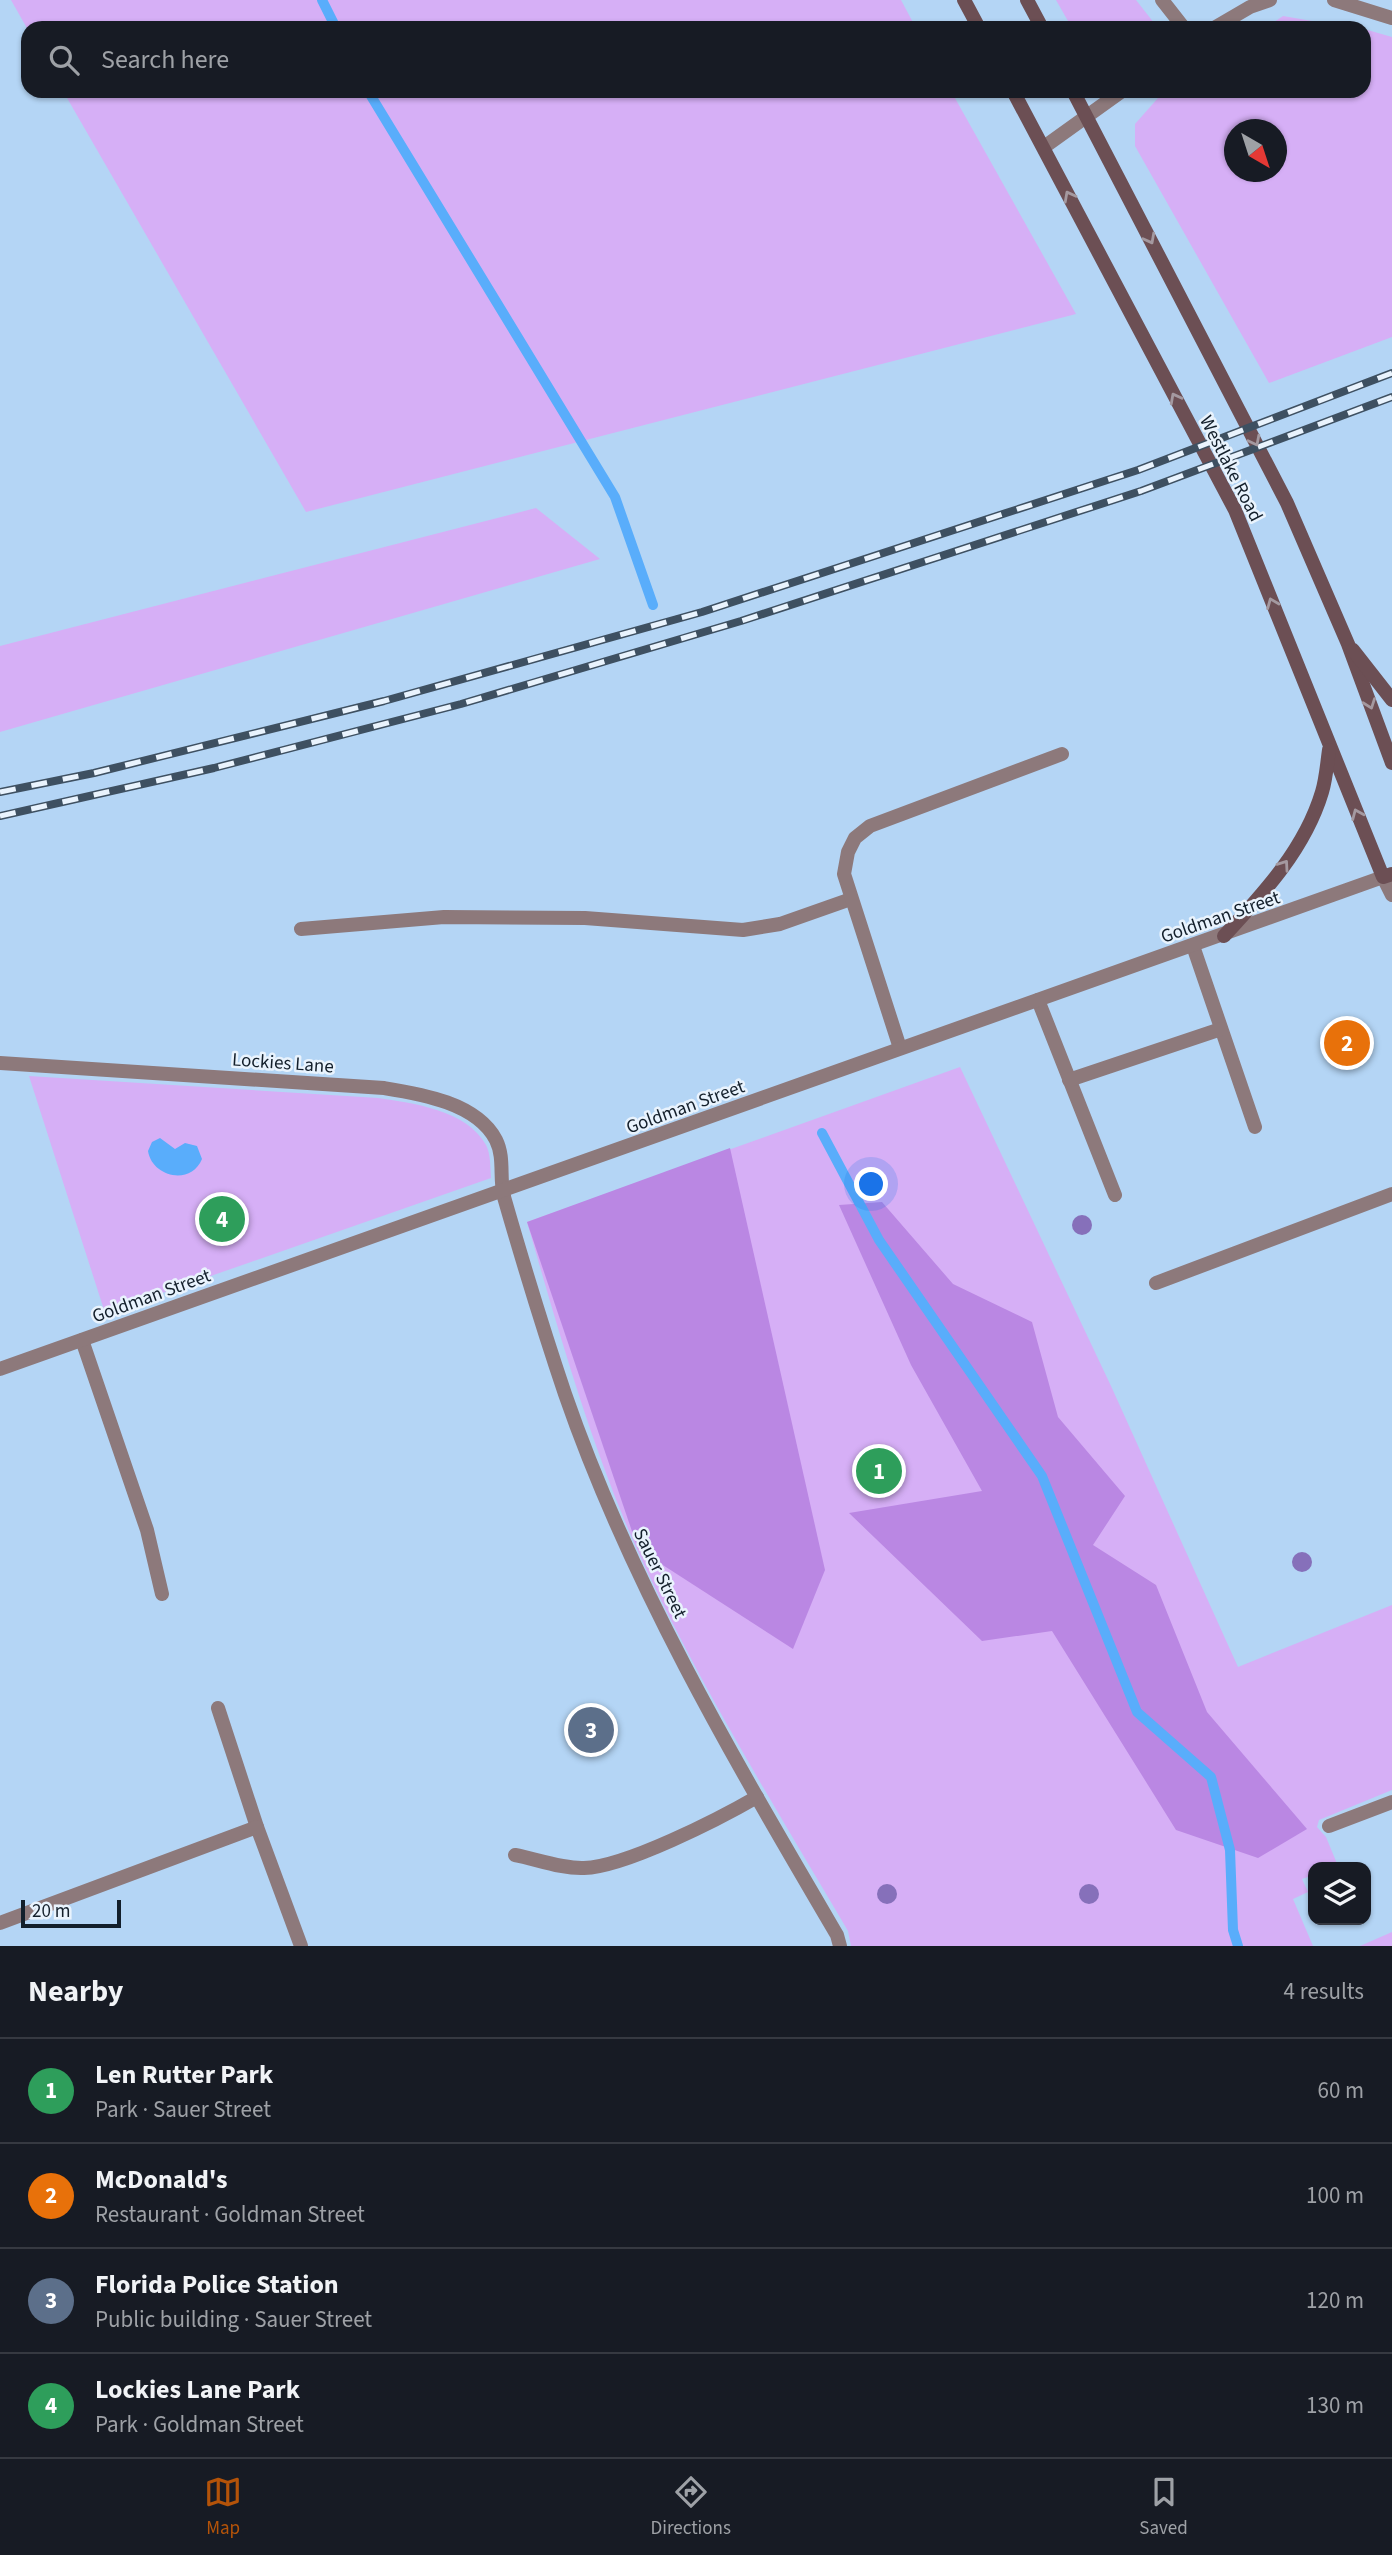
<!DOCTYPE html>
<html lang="en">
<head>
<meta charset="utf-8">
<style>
	:root { --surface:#171b24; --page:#242831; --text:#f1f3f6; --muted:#9ea1a6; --line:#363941; --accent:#b45309 }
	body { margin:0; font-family:"Source Sans 3",sans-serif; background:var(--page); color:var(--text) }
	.controls { position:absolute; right:21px; bottom:21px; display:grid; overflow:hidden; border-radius:14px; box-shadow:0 2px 5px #0004 }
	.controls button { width:63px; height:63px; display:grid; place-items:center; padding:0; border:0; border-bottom:2px solid var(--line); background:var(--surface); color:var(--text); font:35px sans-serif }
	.compass { position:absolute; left:1224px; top:119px; width:63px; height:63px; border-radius:50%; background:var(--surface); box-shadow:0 2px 5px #0004; rotate:141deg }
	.scale { position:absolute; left:21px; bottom:18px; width:100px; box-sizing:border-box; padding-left:7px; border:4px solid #131f2b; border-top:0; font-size:19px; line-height:24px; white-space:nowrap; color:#131f2b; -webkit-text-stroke:5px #e9f3fd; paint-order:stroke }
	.you { position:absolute; left:872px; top:1185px; width:24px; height:24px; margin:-18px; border:5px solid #fff; border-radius:50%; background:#1a73e8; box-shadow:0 0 0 10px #1a73e833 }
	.badge { display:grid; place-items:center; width:46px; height:46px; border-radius:50%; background:var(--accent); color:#fff; font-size:23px; font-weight:700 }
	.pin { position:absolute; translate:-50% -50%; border:4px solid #fff; box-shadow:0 2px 7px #0006 }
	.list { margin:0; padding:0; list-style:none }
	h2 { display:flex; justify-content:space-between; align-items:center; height:91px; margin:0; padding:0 28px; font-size:30px }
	h2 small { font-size:23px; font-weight:400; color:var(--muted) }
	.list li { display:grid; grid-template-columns:46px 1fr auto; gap:21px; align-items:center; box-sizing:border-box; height:105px; padding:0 28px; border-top:2px solid var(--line) }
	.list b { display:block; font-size:26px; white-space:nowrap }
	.list p { margin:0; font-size:23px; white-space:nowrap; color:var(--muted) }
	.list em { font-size:23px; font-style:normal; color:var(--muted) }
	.icon { flex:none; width:38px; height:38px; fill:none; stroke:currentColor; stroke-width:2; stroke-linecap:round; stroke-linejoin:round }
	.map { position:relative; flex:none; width:1392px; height:1946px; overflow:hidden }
	.search { position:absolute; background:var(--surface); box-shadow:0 2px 5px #0004; left:21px; right:21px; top:21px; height:77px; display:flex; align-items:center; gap:18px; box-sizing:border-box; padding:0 24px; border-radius:21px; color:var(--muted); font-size:26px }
	.sheet { height:511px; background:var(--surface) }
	nav { display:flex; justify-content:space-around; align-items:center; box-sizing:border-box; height:98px; border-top:2px solid var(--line); background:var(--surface); font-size:19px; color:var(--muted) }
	nav a { display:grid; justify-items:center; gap:4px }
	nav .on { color:var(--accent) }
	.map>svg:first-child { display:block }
	.green { fill:#d6aff6; fill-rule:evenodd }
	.forest { fill:#ba87e3 }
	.water { fill:#59adfb }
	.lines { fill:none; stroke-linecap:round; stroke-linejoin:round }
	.stream { stroke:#59adfb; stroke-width:10 }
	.service { stroke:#8d797b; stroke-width:14 }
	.minor { stroke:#8d797b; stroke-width:14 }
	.tertiary { stroke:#8d797b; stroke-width:14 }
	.secondary { stroke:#6c4f54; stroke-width:14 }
	.rail-casing { stroke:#3e5061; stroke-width:8 }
	.rail { stroke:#e9f3fd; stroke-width:5; stroke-dasharray:16; stroke-linecap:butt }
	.tree { fill:#8670ba }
	.oneway { stroke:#a499a0 }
	.labels { text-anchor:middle; stroke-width:5; stroke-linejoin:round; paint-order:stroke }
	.street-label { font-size:19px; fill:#131f2b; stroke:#e9f3fd }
</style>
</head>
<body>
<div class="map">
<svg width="1392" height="1946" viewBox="0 0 1392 1946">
	<rect width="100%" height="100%" fill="#b4d5f5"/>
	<!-- green -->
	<g class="green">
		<polygon points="11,0 901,0 916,28 28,30"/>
		<polygon points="1056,0 1136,0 1158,28 1072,28"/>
		<polygon points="1283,16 1353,28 1265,28"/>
		<path d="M1364,29L1392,37V337L1269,383L1135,146V124L1158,98L1169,91H1364ZM1234,130H1276V172H1234Z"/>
		<polygon points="63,91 951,91 1076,314 306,512"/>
		<polygon points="536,508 600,559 0,732 0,646"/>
		<path d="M960,1067L1111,1386L1238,1667L1392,1605V1790L1319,1820L1317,1827L1326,1837L1338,1866L1313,1867V1875L1302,1879L1308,1892L1293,1899L1313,1946H851L848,1931C778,1812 705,1694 646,1569C594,1458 561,1339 527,1222Z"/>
		<path d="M29,1076L378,1098C412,1103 467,1110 486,1145C491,1155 490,1167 491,1178L105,1313Z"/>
		<polygon points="1392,1932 1392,1946 1360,1946"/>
	</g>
	<!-- forest -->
	<g class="forest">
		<polygon points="730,1148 825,1570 793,1649 638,1549 527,1222"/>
		<polygon points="882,1202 953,1284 1032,1322 1058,1417 1125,1496 1093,1545 1156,1585 1207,1712 1307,1829 1258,1858 1176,1830 1052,1631 982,1641 849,1513 982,1491 911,1365 839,1205"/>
	</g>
	<!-- water -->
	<path class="water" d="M160,1138L175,1149L185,1143L197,1146L202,1159C191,1186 152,1177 148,1151L152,1142Z"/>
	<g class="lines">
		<!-- stream -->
		<g class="stream">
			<polyline points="322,0 336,28"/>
			<polyline points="368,91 615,497 653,605"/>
			<polyline points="822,1133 879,1240 1042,1476 1137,1712 1211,1777 1230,1850 1233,1930 1238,1946"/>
		</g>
		<!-- service -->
		<g class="service">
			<polyline points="301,929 444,917 585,918 743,930 780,924 851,899"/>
			<polyline points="1193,946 1255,1127"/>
			<polyline points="1038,1000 1115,1195"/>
			<polyline points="900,1048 844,874 848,852 855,838 870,826 1062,754"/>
			<polyline points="1069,1080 1221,1029"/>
			<polyline points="1156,1283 1392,1194"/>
			<polyline points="82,1340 147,1530 162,1594"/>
			<path d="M515,1855C536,1859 562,1869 584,1868C625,1867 719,1819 757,1797"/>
		</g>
		<!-- minor -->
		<g class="minor">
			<polyline points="1162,0 1184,28"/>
			<polyline points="1334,0 1392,18"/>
			<polyline points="1214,28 1250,7 1270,0"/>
			<polyline points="1044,147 1122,91"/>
			<path d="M0,1063L384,1088C421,1094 477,1103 496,1140C505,1158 499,1178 504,1197C523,1263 543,1329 565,1394C631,1585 735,1761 837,1935L840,1946"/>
			<polyline points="218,1708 257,1827"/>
			<polyline points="1329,1826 1392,1802"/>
			<polyline points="0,1923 257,1827 301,1946"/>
		</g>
		<!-- tertiary -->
		<polyline class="tertiary" points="0,1369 1383,877 1392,895"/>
		<!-- secondary -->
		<g class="secondary">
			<polyline points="964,0 979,28"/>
			<polyline points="1027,0 1042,28"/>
			<polyline points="1013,91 1235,510 1383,877 1392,874"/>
			<polyline points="1073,91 1287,503 1348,644 1392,763"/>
			<polyline points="1353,650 1392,700"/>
			<path d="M1224,936C1263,894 1305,849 1322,792C1326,779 1327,764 1329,750"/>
		</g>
		<!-- rail casing -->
		<g class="rail-casing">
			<g id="rail">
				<polyline points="0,792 94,773 384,701 702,612 1138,470 1392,373"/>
				<polyline points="0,816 214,768 461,704 741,621 1141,491 1392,397"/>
			</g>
		</g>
		<!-- rail -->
		<use href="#rail" class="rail"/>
	</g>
	<!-- trees -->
	<g class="tree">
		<circle cx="1082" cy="1225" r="10"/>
		<circle cx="1302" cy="1562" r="10"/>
		<circle cx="887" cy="1894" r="10"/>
		<circle cx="1089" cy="1894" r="10"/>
	</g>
	<!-- one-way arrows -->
	<defs><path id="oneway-chevron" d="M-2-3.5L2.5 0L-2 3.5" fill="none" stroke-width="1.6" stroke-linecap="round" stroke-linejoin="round" transform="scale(1.75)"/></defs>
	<g class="oneway">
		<use href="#oneway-chevron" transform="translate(1069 196) rotate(-118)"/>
		<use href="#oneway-chevron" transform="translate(1150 239) rotate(62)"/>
		<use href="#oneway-chevron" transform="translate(1175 398) rotate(-118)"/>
		<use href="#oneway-chevron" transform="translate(1255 441) rotate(63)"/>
		<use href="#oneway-chevron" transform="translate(1272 603) rotate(-112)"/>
		<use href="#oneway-chevron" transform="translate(1370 704) rotate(70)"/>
		<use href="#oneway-chevron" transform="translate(1357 814) rotate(-113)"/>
		<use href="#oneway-chevron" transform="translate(1284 865) rotate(-55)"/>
	</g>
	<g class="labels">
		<!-- street labels -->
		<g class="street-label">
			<text transform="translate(1232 468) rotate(63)" y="7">Westlake Road</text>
			<text transform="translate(1220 916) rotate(-19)" y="7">Goldman Street</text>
			<text transform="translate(283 1062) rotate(4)" y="7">Lockies Lane</text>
			<text transform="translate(685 1106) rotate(-20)" y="7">Goldman Street</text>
			<text transform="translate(151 1295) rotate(-20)" y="7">Goldman Street</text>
			<text transform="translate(661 1573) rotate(64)" y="7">Sauer Street</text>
		</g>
	</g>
</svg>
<div class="controls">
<button><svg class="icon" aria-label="layers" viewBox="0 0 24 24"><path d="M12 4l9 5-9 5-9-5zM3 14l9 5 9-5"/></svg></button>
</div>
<svg class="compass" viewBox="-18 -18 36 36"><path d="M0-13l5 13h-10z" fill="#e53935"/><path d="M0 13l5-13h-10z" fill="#9ea1a6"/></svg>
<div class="scale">20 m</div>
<div class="you"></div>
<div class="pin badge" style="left:879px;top:1471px;background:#2e9e5b">1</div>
<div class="pin badge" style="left:1347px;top:1043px;background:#e8710a">2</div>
<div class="pin badge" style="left:591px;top:1730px;background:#5c6f8a">3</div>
<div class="pin badge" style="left:222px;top:1219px;background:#2e9e5b">4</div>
<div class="search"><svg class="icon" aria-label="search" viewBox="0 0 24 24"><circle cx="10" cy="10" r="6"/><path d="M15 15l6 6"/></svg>Search here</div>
</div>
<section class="sheet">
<h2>Nearby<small>4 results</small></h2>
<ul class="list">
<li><span class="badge" style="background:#2e9e5b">1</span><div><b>Len Rutter Park</b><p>Park · Sauer Street</p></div><em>60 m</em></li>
<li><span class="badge" style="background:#e8710a">2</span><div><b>McDonald's</b><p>Restaurant · Goldman Street</p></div><em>100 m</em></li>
<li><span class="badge" style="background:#5c6f8a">3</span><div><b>Florida Police Station</b><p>Public building · Sauer Street</p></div><em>120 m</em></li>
<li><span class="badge" style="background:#2e9e5b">4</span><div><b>Lockies Lane Park</b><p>Park · Goldman Street</p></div><em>130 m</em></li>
</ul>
</section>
<nav>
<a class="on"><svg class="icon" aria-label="map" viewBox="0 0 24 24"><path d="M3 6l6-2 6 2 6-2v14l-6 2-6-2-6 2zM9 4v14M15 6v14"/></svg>Map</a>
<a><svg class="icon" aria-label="directions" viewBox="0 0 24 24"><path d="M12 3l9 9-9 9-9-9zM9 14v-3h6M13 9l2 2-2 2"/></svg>Directions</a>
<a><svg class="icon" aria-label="saved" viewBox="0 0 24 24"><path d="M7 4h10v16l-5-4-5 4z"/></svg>Saved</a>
</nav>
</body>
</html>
